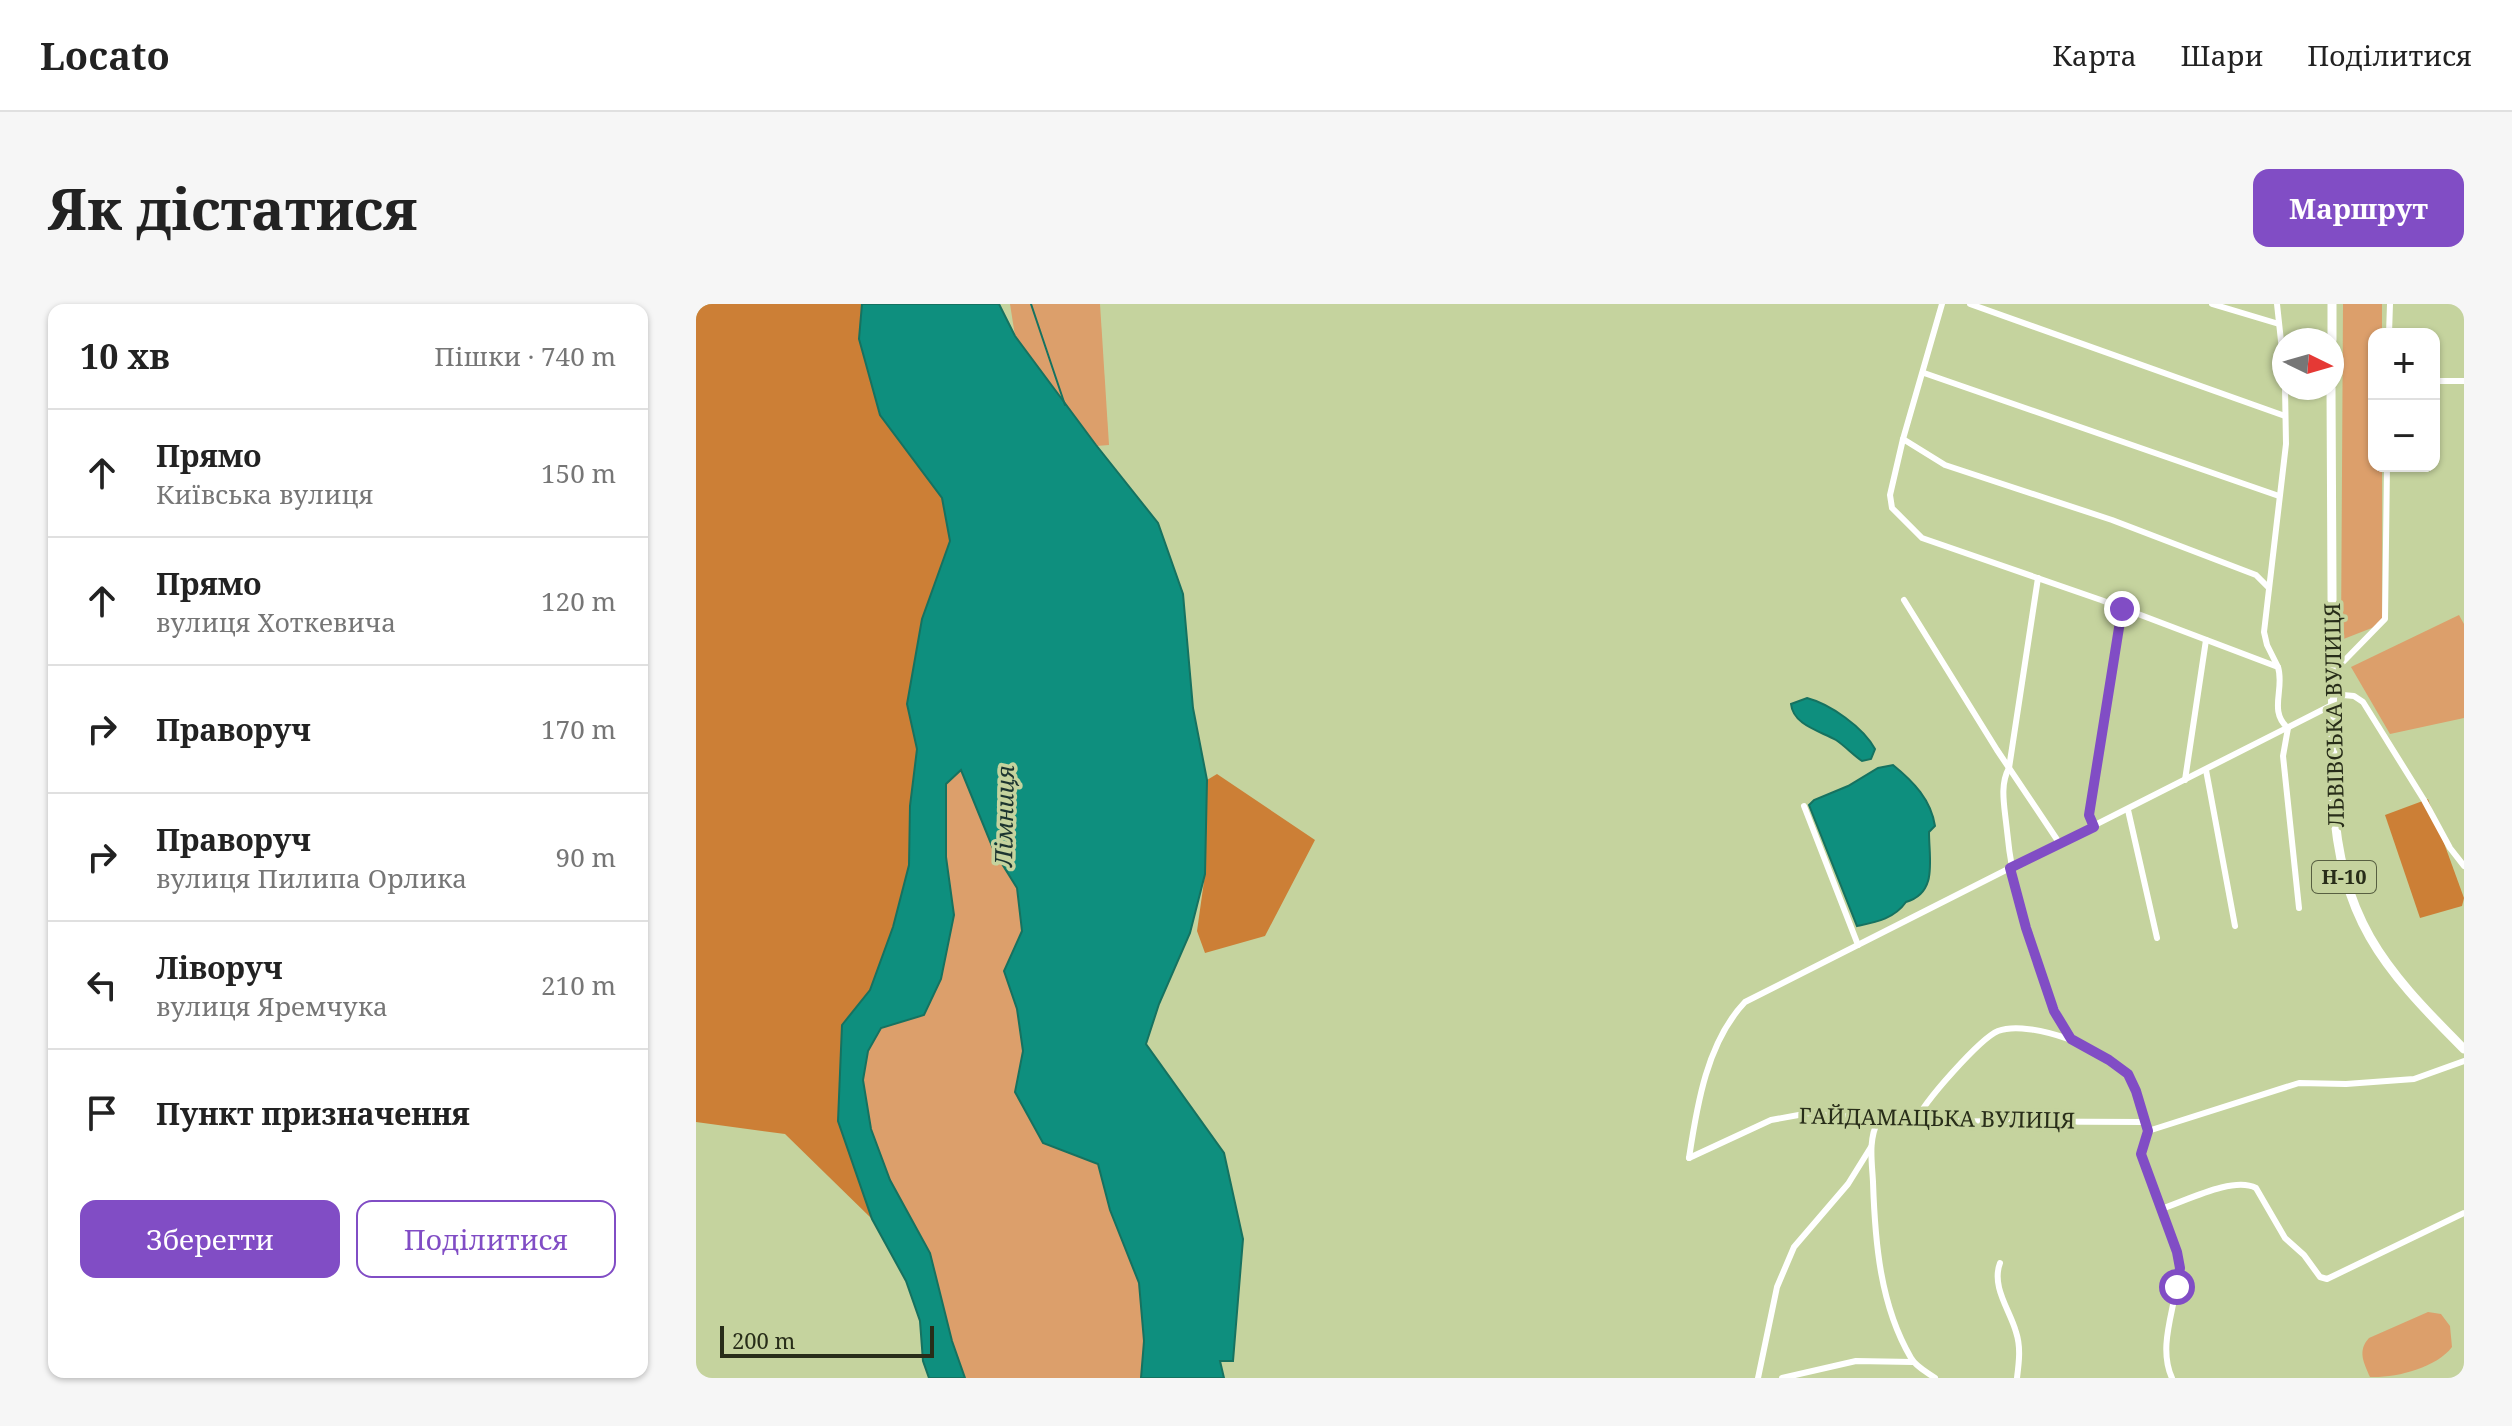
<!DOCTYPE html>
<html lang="uk">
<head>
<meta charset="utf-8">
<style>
	:root { --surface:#fff; --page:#f6f6f6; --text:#222; --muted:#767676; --line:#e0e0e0; --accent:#814dc5 }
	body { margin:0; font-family:"Noto Serif",serif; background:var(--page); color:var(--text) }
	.controls { position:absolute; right:24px; top:24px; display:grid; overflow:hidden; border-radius:16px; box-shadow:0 2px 6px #0004 }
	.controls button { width:72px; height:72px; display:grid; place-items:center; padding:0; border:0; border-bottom:2px solid var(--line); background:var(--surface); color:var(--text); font:40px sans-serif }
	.compass { position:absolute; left:1576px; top:24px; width:72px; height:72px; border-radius:50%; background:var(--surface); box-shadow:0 2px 6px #0004; rotate:95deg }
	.scale { position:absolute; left:24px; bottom:20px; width:214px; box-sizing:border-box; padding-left:8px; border:4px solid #282d19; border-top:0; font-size:22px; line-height:28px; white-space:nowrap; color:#282d19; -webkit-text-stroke:6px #c5d39e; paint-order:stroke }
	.stop { position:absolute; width:24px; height:24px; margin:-18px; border:6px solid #814dc5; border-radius:50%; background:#fff }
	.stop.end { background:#814dc5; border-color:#fff; box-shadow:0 2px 8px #0008 }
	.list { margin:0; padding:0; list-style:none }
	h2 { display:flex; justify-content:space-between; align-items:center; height:104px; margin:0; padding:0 32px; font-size:34px }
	h2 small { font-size:26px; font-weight:400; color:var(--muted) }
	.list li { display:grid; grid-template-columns:52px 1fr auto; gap:24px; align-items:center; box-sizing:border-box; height:128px; padding:0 32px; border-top:2px solid var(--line) }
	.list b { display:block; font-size:30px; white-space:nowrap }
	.list p { margin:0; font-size:26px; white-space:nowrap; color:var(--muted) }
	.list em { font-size:26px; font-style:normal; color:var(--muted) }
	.actions { display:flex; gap:16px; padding:24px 32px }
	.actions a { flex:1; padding:18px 0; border:2px solid var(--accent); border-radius:16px; text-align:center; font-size:28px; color:var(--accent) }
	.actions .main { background:var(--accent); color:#fff }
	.icon { flex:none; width:44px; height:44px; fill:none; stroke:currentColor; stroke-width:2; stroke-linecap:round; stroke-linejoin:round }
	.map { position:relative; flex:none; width:1768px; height:1074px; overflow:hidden; border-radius:16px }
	header { display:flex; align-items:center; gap:48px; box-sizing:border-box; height:112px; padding:0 40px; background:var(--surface); border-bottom:2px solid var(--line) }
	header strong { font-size:38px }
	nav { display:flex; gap:44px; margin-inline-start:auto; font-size:28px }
	.intro { display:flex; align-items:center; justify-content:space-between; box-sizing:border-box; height:192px; padding:0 48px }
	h1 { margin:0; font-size:56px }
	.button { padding:20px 36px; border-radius:16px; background:var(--accent); color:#fff; font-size:28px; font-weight:700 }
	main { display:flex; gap:48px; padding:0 48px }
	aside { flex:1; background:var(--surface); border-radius:16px; box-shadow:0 2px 6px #0004 }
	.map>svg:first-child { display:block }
	.green { fill:#dc9f6b }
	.forest { fill:#cc7f36 }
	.water { fill:#0e8f7e; stroke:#167260; stroke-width:2 }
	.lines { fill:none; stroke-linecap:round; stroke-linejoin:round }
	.stream { stroke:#167260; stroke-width:2 }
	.minor { stroke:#fff; stroke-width:6 }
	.primary { stroke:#fff; stroke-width:9 }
	.route { stroke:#814dc5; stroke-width:10 }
	.labels { text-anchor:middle; stroke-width:7; stroke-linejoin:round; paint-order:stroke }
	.shield { fill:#c5d39e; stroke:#575f41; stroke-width:2 }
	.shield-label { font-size:20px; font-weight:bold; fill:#282d19 }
	.street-label { font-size:22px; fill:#282d19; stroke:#c5d39e }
	.water-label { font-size:24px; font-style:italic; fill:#1c3430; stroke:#c5d39e }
</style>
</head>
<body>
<header>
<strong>Locato</strong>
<nav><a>Карта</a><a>Шари</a><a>Поділитися</a></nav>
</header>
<div class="intro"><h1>Як дістатися</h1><a class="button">Маршрут</a></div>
<main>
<aside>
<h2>10 хв<small>Пішки · 740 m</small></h2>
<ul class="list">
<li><svg class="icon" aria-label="ahead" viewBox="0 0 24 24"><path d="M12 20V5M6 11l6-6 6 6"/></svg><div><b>Прямо</b><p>Київська вулиця</p></div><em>150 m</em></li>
<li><svg class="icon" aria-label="ahead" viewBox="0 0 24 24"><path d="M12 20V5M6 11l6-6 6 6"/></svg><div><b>Прямо</b><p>вулиця Хоткевича</p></div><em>120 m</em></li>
<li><svg class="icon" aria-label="right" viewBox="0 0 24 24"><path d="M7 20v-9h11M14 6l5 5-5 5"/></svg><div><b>Праворуч</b></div><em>170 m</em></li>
<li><svg class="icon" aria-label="right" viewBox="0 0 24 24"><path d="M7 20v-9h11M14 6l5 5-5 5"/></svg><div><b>Праворуч</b><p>вулиця Пилипа Орлика</p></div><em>90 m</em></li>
<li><svg class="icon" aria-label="left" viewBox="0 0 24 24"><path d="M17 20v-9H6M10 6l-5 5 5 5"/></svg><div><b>Ліворуч</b><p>вулиця Яремчука</p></div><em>210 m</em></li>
<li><svg class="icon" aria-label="arrive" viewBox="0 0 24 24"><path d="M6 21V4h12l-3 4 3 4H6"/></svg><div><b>Пункт призначення</b></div></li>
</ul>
<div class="actions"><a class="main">Зберегти</a><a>Поділитися</a></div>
</aside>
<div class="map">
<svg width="1768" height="1074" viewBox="0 0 1768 1074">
	<rect width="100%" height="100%" fill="#c5d39e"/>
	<!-- green -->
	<g class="green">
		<polygon points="314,0 404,0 413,141 400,142 319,32"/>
		<polygon points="1647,0 1686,0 1686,30 1678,30 1678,162 1686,162 1686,320 1645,336"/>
		<polygon points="1763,311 1768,320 1768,414 1694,430 1655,363"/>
		<polygon points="265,466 298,547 321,583 326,627 308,667 321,705 327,747 319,788 347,839 402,859 414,906 443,979 448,1037 445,1074 269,1074 256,1037 234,949 194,876 175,825 167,776 172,747 185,724 228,711 258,611 250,553 250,480"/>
		<path d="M1732,1008L1745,1010L1754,1022L1756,1043C1740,1064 1700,1074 1674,1073C1668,1059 1661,1047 1673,1034Z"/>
	</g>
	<!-- forest -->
	<g class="forest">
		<polygon points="0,0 166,0 163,35 184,111 246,194 254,237 226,315 211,400 221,445 214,502 213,561 197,623 174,686 146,721 142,817 176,915 89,830 0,818"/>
		<polygon points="521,470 619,536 569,632 509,649 501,627 509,570 511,476"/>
		<polygon points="1732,495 1768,594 1766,602 1724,614 1689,511"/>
	</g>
	<!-- water -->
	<g class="water">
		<polygon points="166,0 303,0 319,32 400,141 462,219 487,290 497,404 511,476 509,570 494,629 463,700 450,740 528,849 547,935 537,1057 524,1057 528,1074 445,1074 448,1037 443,979 414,906 402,860 347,839 319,788 327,747 321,705 308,667 326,627 321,584 298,547 265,466 250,480 250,553 258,611 245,675 228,711 185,724 172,747 167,776 175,825 194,876 234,949 256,1037 269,1074 233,1074 227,1057 224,1017 210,977 176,915 142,817 146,721 174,686 197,623 213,561 214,502 221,445 211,400 226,315 254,237 246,194 184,111 163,35"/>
		<path d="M1111,394C1134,400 1167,423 1179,445L1175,455L1166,457C1157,451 1149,442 1140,436C1124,427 1097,421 1095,400Z"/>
		<path d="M1197,461C1218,478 1235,496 1239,522L1233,528C1233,556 1242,589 1210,598C1198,615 1180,618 1161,622L1113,501L1118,496L1152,482L1182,464Z"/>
	</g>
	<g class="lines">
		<!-- stream -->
		<polyline class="stream" points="335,0 369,101"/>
		<!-- minor -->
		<g class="minor">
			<path d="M1246,0L1207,135L1194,191L1196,204L1226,234L1405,296L1582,363C1589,385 1572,407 1592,424L1587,452L1603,604"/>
			<polyline points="1274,0 1589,112"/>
			<polyline points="1516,0 1583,20"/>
			<polyline points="1581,0 1588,65"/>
			<polyline points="1693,30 1694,0"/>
			<polyline points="1228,69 1583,192"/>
			<polyline points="1738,77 1768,77"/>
			<polyline points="1207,135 1249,161 1416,216 1560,271 1572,283"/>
			<path d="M1342,274L1313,464C1304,480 1308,500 1310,518C1317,592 1337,670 1375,735"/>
			<polyline points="1208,296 1301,446 1364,540"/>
			<polyline points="1636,361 1647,358 1689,315 1691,162"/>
			<polyline points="1582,363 1571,341 1568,328 1590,140 1589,84"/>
			<polyline points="1636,390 1658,392 1667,398 1728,496 1754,544 1768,562"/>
			<polyline points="1510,466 1539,622"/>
			<polyline points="1489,476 1510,336"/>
			<polyline points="1108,502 1162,641"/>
			<polyline points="1432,506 1461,634"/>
			<polyline points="1398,523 1393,511 1426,305"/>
			<path d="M1182,817C1172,836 1176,858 1177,878C1179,938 1184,1001 1215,1054C1220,1063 1231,1068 1239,1074"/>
			<path d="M1220,818C1226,799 1285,734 1302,727C1334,715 1412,745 1432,771C1442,784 1445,803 1448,818"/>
			<polyline points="1452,827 1603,779 1650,780 1718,775 1768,757"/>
			<path d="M1452,827L1445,850L1481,948C1489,988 1458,1035 1476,1074"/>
			<path d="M993,854C1001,801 1011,738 1049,698L1636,401"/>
			<polyline points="993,854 1075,816 1119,808 1182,817 1448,818 1452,827"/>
			<path d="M1465,905C1490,897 1537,872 1560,884L1589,934L1608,951L1624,973L1631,975L1768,909"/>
			<path d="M1304,959C1295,983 1314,1006 1320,1028C1325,1043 1323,1058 1321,1074"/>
			<polyline points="1062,1074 1081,983 1098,943 1152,880 1175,843"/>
			<polyline points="1086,1074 1160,1057 1217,1058"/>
		</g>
		<!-- primary -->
		<g class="primary">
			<polyline points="1636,36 1636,0"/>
			<path d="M1635,84L1637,493C1645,615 1684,661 1768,745"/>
		</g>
	</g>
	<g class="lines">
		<!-- route -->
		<polyline class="route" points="1426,305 1393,511 1398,523 1314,564 1330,624 1358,707 1375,735 1413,756 1432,770 1440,787 1452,827 1445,850 1481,948 1484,964 1481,983"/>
	</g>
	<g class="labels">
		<!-- shield labels -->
		<rect class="shield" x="1616" y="557" width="64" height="32" rx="6"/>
		<g class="shield-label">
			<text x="1648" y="580">Н-10</text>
		</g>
		<!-- street labels -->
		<g class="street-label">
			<text transform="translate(1638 411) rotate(-91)" y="8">ЛЬВІВСЬКА ВУЛИЦЯ</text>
			<text transform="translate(1241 814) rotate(1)" y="8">ГАЙДАМАЦЬКА ВУЛИЦЯ</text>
		</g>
		<!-- water labels -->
		<g class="water-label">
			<text transform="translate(309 512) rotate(-89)" y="8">Лімниця</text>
		</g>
	</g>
</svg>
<div class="controls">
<button>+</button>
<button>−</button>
</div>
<svg class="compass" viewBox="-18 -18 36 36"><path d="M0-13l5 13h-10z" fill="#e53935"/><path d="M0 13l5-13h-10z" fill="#767676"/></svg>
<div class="scale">200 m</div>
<div class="stop" style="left:1481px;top:983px"></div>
<div class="stop end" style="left:1426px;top:305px"></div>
</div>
</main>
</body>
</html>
